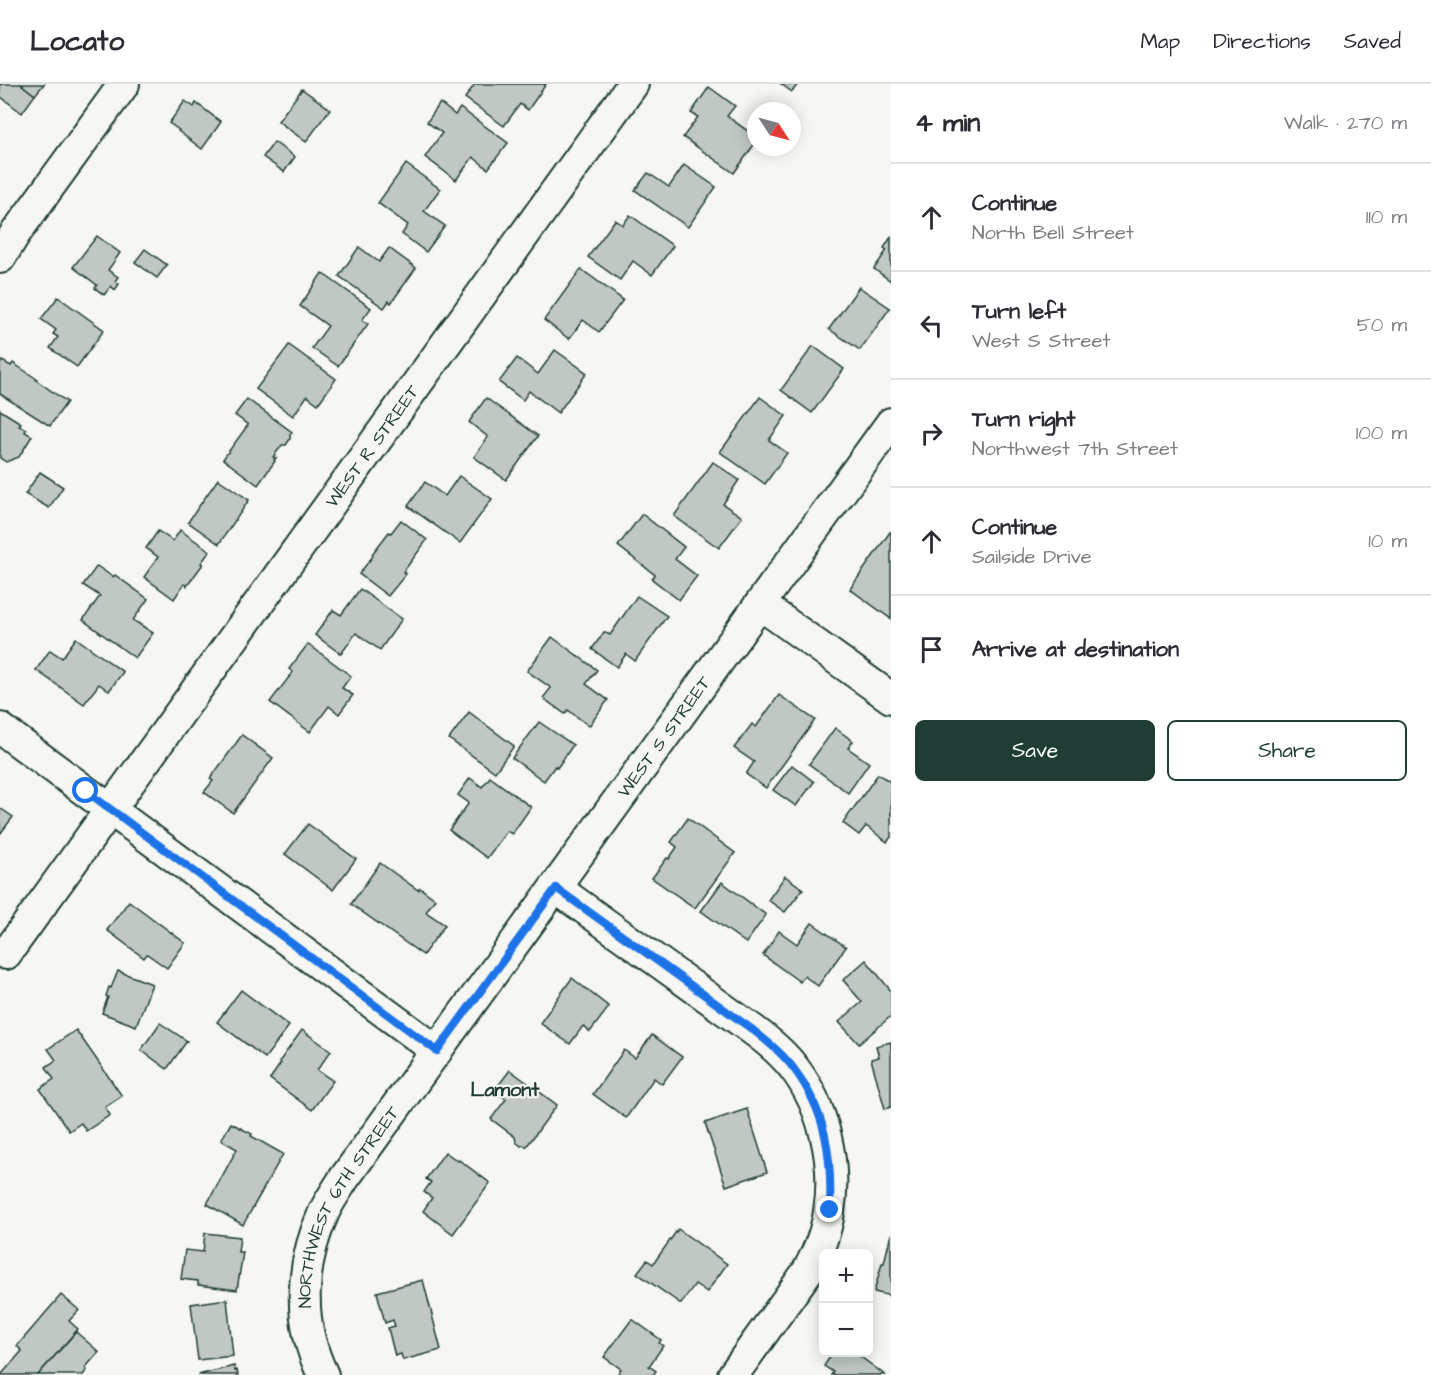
<!DOCTYPE html>
<html lang="en">
<head>
<meta charset="utf-8">
<style>
	:root { --surface:#fff; --page:#f7f7f7; --text:#2b2b33; --muted:#7c7c81; --line:#e1e1e2; --accent:#1f3d34 }
	body { margin:0; font-family:"Architects Daughter",sans-serif; background:var(--page); color:var(--text) }
	.controls { position:absolute; right:18px; bottom:18px; display:grid; overflow:hidden; border-radius:9px; box-shadow:0 3px 15px #0003 }
	.controls button { width:54px; height:54px; display:grid; place-items:center; padding:0; border:0; border-bottom:2px solid var(--line); background:var(--surface); color:var(--text); font:30px sans-serif }
	.compass { position:absolute; left:747px; top:18px; width:54px; height:54px; border-radius:50%; background:var(--surface); box-shadow:0 3px 15px #0003; rotate:126deg }
	.stop { position:absolute; width:18px; height:18px; margin:-14px; border:4px solid #1a73e8; border-radius:50%; background:#fff }
	.stop.end { background:#1a73e8; border-color:#fff; box-shadow:0 2px 6px #0008 }
	.list { margin:0; padding:0; list-style:none }
	h2 { display:flex; justify-content:space-between; align-items:center; height:78px; margin:0; padding:0 24px; font-size:26px }
	h2 small { font-size:20px; font-weight:400; color:var(--muted) }
	.list li { display:grid; grid-template-columns:39px 1fr auto; gap:18px; align-items:center; box-sizing:border-box; height:108px; padding:0 24px; border-top:2px solid var(--line) }
	.list b { display:block; font-size:22px; white-space:nowrap }
	.list p { margin:0; font-size:20px; white-space:nowrap; color:var(--muted) }
	.list em { font-size:20px; font-style:normal; color:var(--muted) }
	.actions { display:flex; gap:12px; padding:18px 24px }
	.actions a { flex:1; padding:14px 0; border:2px solid var(--accent); border-radius:9px; text-align:center; font-size:21px; color:var(--accent) }
	.actions .main { background:var(--accent); color:#fff }
	.icon { flex:none; width:33px; height:33px; fill:none; stroke:currentColor; stroke-width:2; stroke-linecap:round; stroke-linejoin:round }
	.map { position:relative; flex:none; width:891px; height:1291px; overflow:hidden }
	header { display:flex; align-items:center; gap:36px; box-sizing:border-box; height:84px; padding:0 30px; background:var(--surface); border-bottom:2px solid var(--line) }
	header strong { font-size:28px }
	nav { display:flex; gap:33px; margin-inline-start:auto; font-size:21px }
	main { display:flex }
	aside { flex:1; background:var(--surface) }
	.map>svg:first-child { display:block }
	.building { fill:#c1c8c3; stroke:#1f3d34; stroke-width:1.5 }
	.lines { fill:none; stroke-linecap:round; stroke-linejoin:round }
	.minor-casing { stroke:#1f3d34; stroke-width:34 }
	.minor { stroke:#f6f6f2; stroke-width:30 }
	.route { stroke:#1a73e8; stroke-width:8 }
	.labels { text-anchor:middle; stroke-width:4.5; stroke-linejoin:round; paint-order:stroke }
	.street-label { font-size:18px; fill:#1f3d34; stroke:#f6f6f2 }
	.neighbourhood-label { font-size:20px; font-weight:bold; fill:#1f3d34; stroke:#f6f6f2 }
</style>
</head>
<body>
<header>
<strong>Locato</strong>
<nav><a>Map</a><a>Directions</a><a>Saved</a></nav>
</header>
<main>
<div class="map">
<svg width="891" height="1291" viewBox="0 0 891 1291">
	<rect width="100%" height="100%" fill="#f6f6f2"/>
	<filter id="ink" filterUnits="userSpaceOnUse"><feTurbulence type="fractalNoise" baseFrequency=".0167" numOctaves="2"/><feDisplacementMap in="SourceGraphic" scale="12" xChannelSelector="R" yChannelSelector="G"/><feConvolveMatrix kernelMatrix="1 2 1 2 8 2 1 2 1" color-interpolation-filters="sRGB"/></filter>
	<g filter="url(#ink)">
		<!-- building -->
		<g class="building">
			<polygon points="0,0 21,0 35,11 22,29 1,13 0,14"/>
			<polygon points="21,0 44,0 35,11"/>
			<polygon points="475,0 546,0 528,26 520,20 504,42 465,14"/>
			<polygon points="781,0 798,0 792,8"/>
			<polygon points="709,3 735,22 727,32 756,53 756,58 734,89 683,53 698,33 691,29"/>
			<polygon points="302,5 330,25 306,58 278,37"/>
			<polygon points="185,17 194,23 196,19 221,38 202,65 178,47 179,46 169,39"/>
			<polygon points="440,19 455,31 460,24 508,59 488,85 473,73 456,96 425,73 442,49 427,38"/>
			<polygon points="274,58 295,73 284,88 263,73"/>
			<polygon points="406,80 440,105 424,127 445,142 426,168 402,150 408,141 378,119"/>
			<polygon points="684,81 716,103 688,143 635,106 648,89 669,103"/>
			<polygon points="630,131 673,162 652,191 633,177 620,196 588,173 615,136 623,141"/>
			<polygon points="97,152 120,169 108,186 118,193 115,197 119,200 115,206 111,202 104,211 95,204 97,201 73,183"/>
			<polygon points="891,153 891,197 874,185 887,166 884,164"/>
			<polygon points="359,163 379,178 389,164 416,184 391,219 389,217 384,224 339,192"/>
			<polygon points="145,165 167,181 157,194 135,178"/>
			<polygon points="581,185 623,216 599,248 583,236 569,255 544,236"/>
			<polygon points="322,189 371,224 362,236 368,240 338,282 312,264 328,242 300,222"/>
			<polygon points="859,203 890,224 860,266 829,245"/>
			<polygon points="58,213 104,246 77,283 50,264 58,253 53,250 56,246 41,235"/>
			<polygon points="289,261 336,295 318,320 307,312 293,332 256,305"/>
			<polygon points="813,262 844,285 812,329 781,306"/>
			<polygon points="555,266 587,289 558,329 529,307 523,316 499,298 517,274 538,290"/>
			<polygon points="2,277 11,282 13,279 37,295 36,296 67,318 50,342 0,310 0,280"/>
			<polygon points="760,313 786,332 769,356 787,369 765,400 720,368"/>
			<polygon points="486,314 538,352 506,396 474,373 488,353 469,338"/>
			<polygon points="247,315 292,348 290,351 290,355 286,361 282,361 273,373 276,374 274,376 275,377 258,401 223,375 248,341 235,331"/>
			<polygon points="0,326 21,339 19,342 26,345 25,348 32,352 19,373 6,378 0,374"/>
			<polygon points="713,378 739,396 723,420 742,433 719,464 674,432"/>
			<polygon points="40,388 63,403 49,424 25,410"/>
			<polygon points="459,392 492,415 460,459 408,422 425,398 445,412"/>
			<polygon points="218,395 249,416 219,460 188,438"/>
			<polygon points="642,430 684,463 675,475 697,492 679,516 652,495 655,491 618,462"/>
			<polygon points="401,436 427,456 403,488 406,490 388,512 359,490 373,472 372,470 389,448 391,449"/>
			<polygon points="180,446 210,467 201,479 203,480 187,502 184,500 174,515 144,493 158,473 146,464 158,447 173,457"/>
			<polygon points="890,448 891,448 891,535 850,505"/>
			<polygon points="97,482 113,493 115,491 148,515 133,536 153,549 135,574 83,536 100,512 83,501"/>
			<polygon points="360,505 402,535 380,566 356,549 341,570 315,551 333,526 341,531"/>
			<polygon points="637,512 667,532 635,577 626,570 617,583 592,565 604,548 610,551"/>
			<polygon points="552,553 597,586 586,600 608,616 589,642 568,626 565,630 543,614 551,604 527,587"/>
			<polygon points="76,554 123,588 109,607 99,600 84,620 36,586 50,566 62,574"/>
			<polygon points="308,560 351,592 342,604 353,611 339,630 329,622 310,648 270,618 293,588 289,585"/>
			<polygon points="779,611 815,636 766,704 746,690 754,678 734,664 752,640 756,643"/>
			<polygon points="469,628 514,662 495,688 449,655"/>
			<polygon points="539,638 573,661 557,684 555,682 544,697 512,674"/>
			<polygon points="835,644 853,657 848,664 869,679 848,709 809,680"/>
			<polygon points="242,651 273,674 233,729 204,708 213,697 210,695"/>
			<polygon points="792,681 814,698 796,722 773,706"/>
			<polygon points="878,690 891,698 891,753 887,758 866,742 859,751 843,739"/>
			<polygon points="490,693 531,723 512,750 507,747 487,774 449,746 469,719 458,711 470,694 482,703"/>
			<polygon points="0,724 13,733 0,750"/>
			<polygon points="688,734 735,769 695,824 652,794 667,774 669,775 677,763 671,758"/>
			<polygon points="308,740 356,775 333,806 285,770"/>
			<polygon points="380,779 418,806 420,804 435,815 426,828 445,841 423,871 351,820"/>
			<polygon points="785,792 803,805 785,828 768,816"/>
			<polygon points="722,798 766,831 746,859 701,827"/>
			<polygon points="129,817 185,859 167,884 147,870 144,874 107,846"/>
			<polygon points="812,839 846,863 818,902 804,892 800,898 763,871 779,847 797,860"/>
			<polygon points="866,876 891,907 891,932 859,960 839,938 862,918 843,896"/>
			<polygon points="118,887 152,900 136,942 102,929 108,913 106,912 109,903 111,904"/>
			<polygon points="572,894 609,923 590,948 583,942 570,960 540,939"/>
			<polygon points="241,906 289,942 265,974 217,938"/>
			<polygon points="160,939 187,957 167,985 141,966"/>
			<polygon points="76,946 122,1012 105,1023 110,1031 86,1047 81,1039 69,1047 40,1005 54,995 46,983 56,976 48,965"/>
			<polygon points="302,946 331,967 317,986 333,997 312,1026 270,995 281,979 279,978"/>
			<polygon points="652,951 682,973 662,1000 654,994 626,1034 593,1010 624,966 635,974"/>
			<polygon points="891,958 891,1023 885,1025 871,975 879,973 876,962"/>
			<polygon points="510,986 557,1021 526,1063 524,1061 521,1062 516,1058 515,1053 491,1035 506,1015 494,1007"/>
			<polygon points="747,1025 767,1088 726,1102 705,1039"/>
			<polygon points="231,1039 252,1050 251,1052 283,1070 243,1141 207,1120 237,1065 221,1056"/>
			<polygon points="445,1068 458,1077 459,1076 490,1099 453,1150 423,1127 432,1114 424,1108 431,1098 426,1095"/>
			<polygon points="678,1145 727,1180 707,1208 695,1200 681,1220 637,1189 647,1176 653,1180"/>
			<polygon points="205,1149 240,1153 238,1168 243,1168 237,1206 198,1201 198,1197 181,1195 185,1166 203,1168"/>
			<polygon points="891,1150 891,1212 874,1208 882,1179 884,1179"/>
			<polygon points="423,1196 441,1266 403,1276 401,1270 395,1272 388,1244 395,1242 393,1236 385,1239 377,1208"/>
			<polygon points="61,1211 79,1226 69,1237 78,1245 38,1291 1,1291 22,1267 17,1262"/>
			<polygon points="227,1215 233,1272 198,1276 191,1220"/>
			<polygon points="632,1235 661,1256 659,1259 663,1262 649,1282 656,1287 653,1291 617,1291 621,1285 604,1273"/>
			<polygon points="76,1248 99,1268 85,1284 87,1286 83,1291 38,1291"/>
			<polygon points="833,1268 854,1268 885,1291 831,1291 833,1288 824,1282"/>
			<polygon points="234,1282 235,1287 237,1286 238,1291 198,1291"/>
		</g>
		<g class="lines">
			<!-- minor casing -->
			<g class="minor-casing">
				<g id="minor">
					<polyline points="0,174 15,150 124,0"/>
					<polyline points="761,521 891,614"/>
					<polyline points="0,644 437,967"/>
					<path d="M556,804L753,946C768,957 783,969 794,984C824,1023 837,1079 829,1128C826,1150 817,1170 807,1188L733,1291"/>
					<path id="s1" d="M6,870L633,0"/>
					<path id="s2" d="M323,1291C297,1238 300,1181 324,1128C329,1117 337,1106 343,1096L891,339"/>
				</g>
			</g>
			<!-- minor -->
			<use href="#minor" class="minor"/>
		</g>
	</g>
	<g class="lines" filter="url(#ink)">
		<!-- route -->
		<path class="route" d="M86,707L437,967L556,804L753,946C768,958 783,970 794,985C827,1029 832,1073 830,1126"/>
	</g>
	<g class="labels">
		<!-- street labels -->
		<g class="street-label">
			<text dy="6" stroke="none"><textPath href="#s1" startOffset="626">WEST R STREET</textPath></text>
			<text dy="6" stroke="none"><textPath href="#s2" startOffset="753">WEST S STREET</textPath></text>
			<text dy="6" stroke="none"><textPath href="#s2" startOffset="182">NORTHWEST 6TH STREET</textPath></text>
		</g>
		<!-- neighbourhood labels -->
		<g class="neighbourhood-label">
			<text x="505" y="1012">Lamont</text>
		</g>
	</g>
</svg>
<div class="controls">
<button>+</button>
<button>−</button>
</div>
<svg class="compass" viewBox="-18 -18 36 36"><path d="M0-13l5 13h-10z" fill="#e53935"/><path d="M0 13l5-13h-10z" fill="#7c7c81"/></svg>
<div class="stop" style="left:86px;top:707px"></div>
<div class="stop end" style="left:830px;top:1126px"></div>
</div>
<aside>
<h2>4 min<small>Walk · 270 m</small></h2>
<ul class="list">
<li><svg class="icon" aria-label="ahead" viewBox="0 0 24 24"><path d="M12 20V5M6 11l6-6 6 6"/></svg><div><b>Continue</b><p>North Bell Street</p></div><em>110 m</em></li>
<li><svg class="icon" aria-label="left" viewBox="0 0 24 24"><path d="M17 20v-9H6M10 6l-5 5 5 5"/></svg><div><b>Turn left</b><p>West S Street</p></div><em>50 m</em></li>
<li><svg class="icon" aria-label="right" viewBox="0 0 24 24"><path d="M7 20v-9h11M14 6l5 5-5 5"/></svg><div><b>Turn right</b><p>Northwest 7th Street</p></div><em>100 m</em></li>
<li><svg class="icon" aria-label="ahead" viewBox="0 0 24 24"><path d="M12 20V5M6 11l6-6 6 6"/></svg><div><b>Continue</b><p>Sailside Drive</p></div><em>10 m</em></li>
<li><svg class="icon" aria-label="arrive" viewBox="0 0 24 24"><path d="M6 21V4h12l-3 4 3 4H6"/></svg><div><b>Arrive at destination</b></div></li>
</ul>
<div class="actions"><a class="main">Save</a><a>Share</a></div>
</aside>
</main>
</body>
</html>
